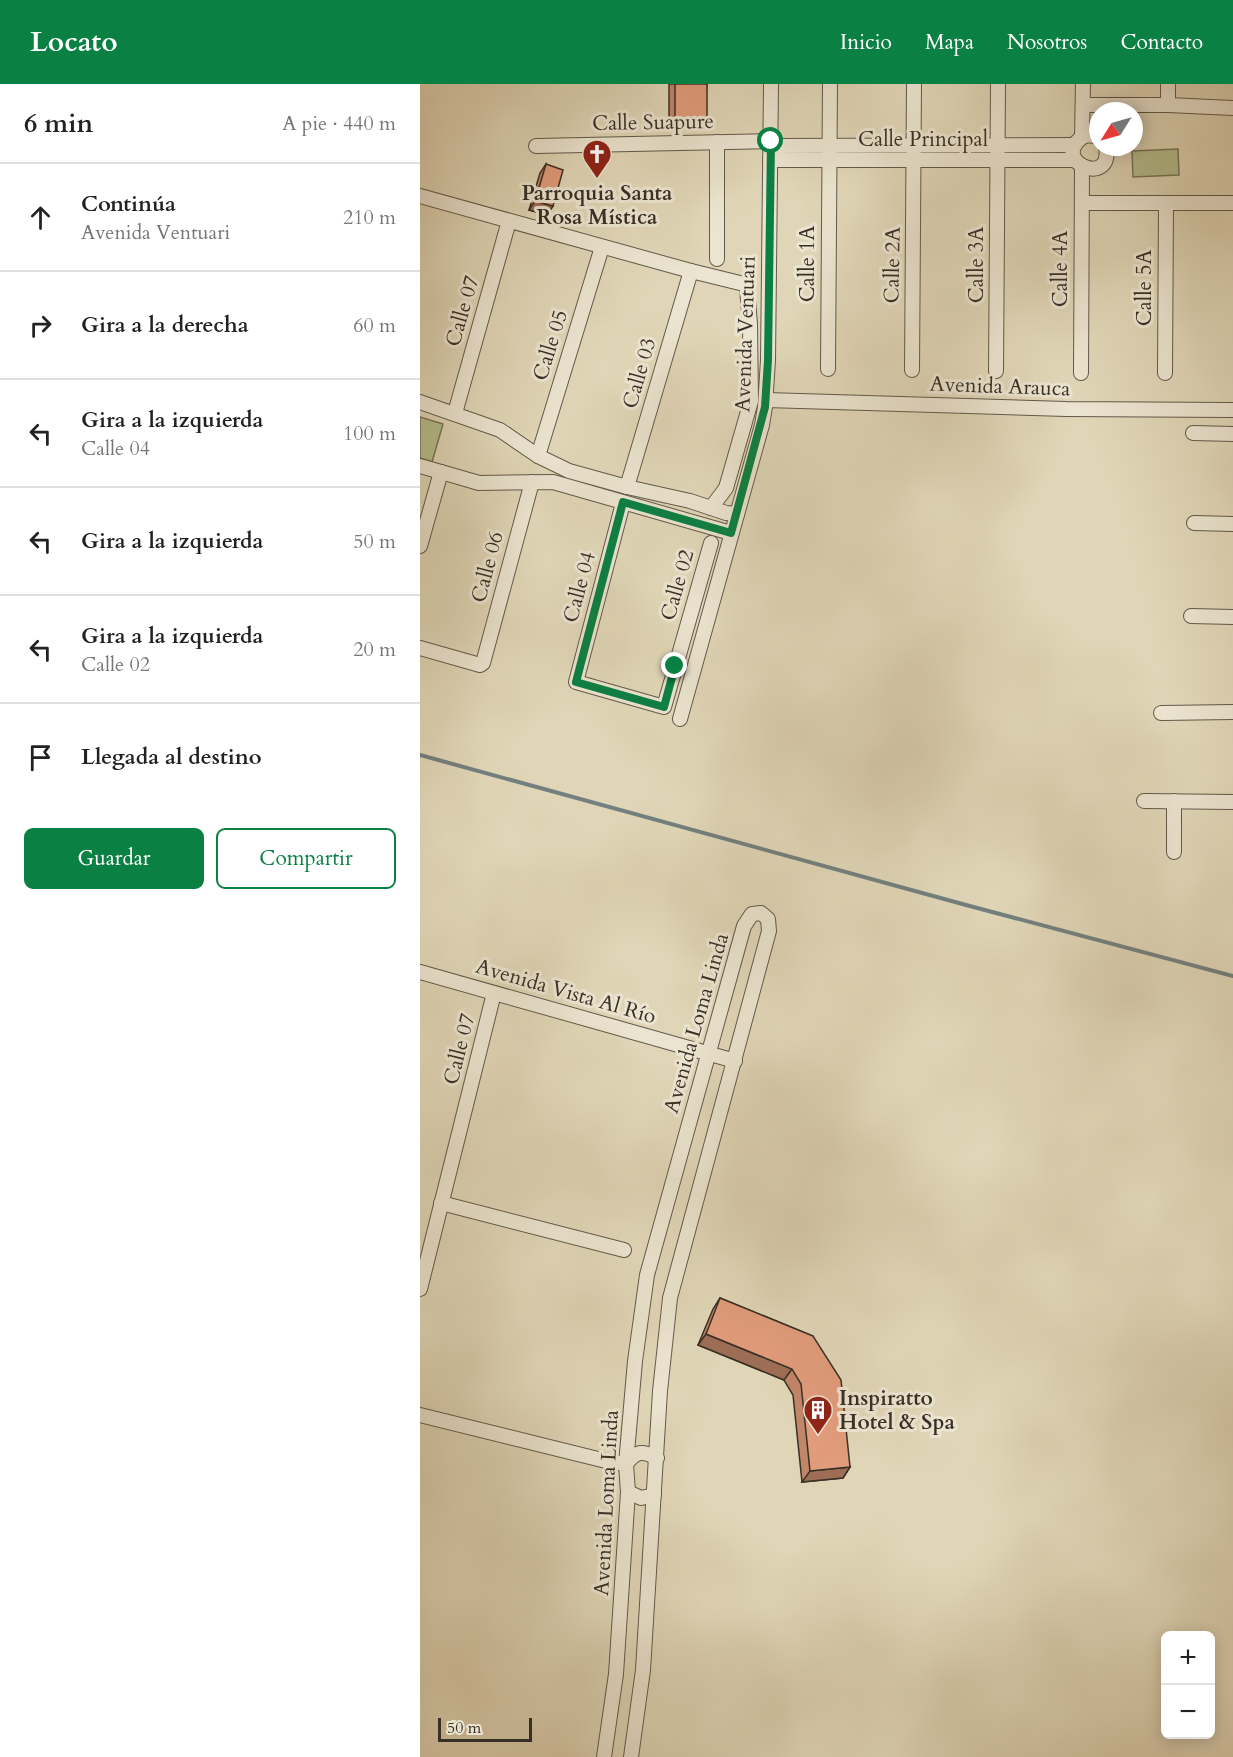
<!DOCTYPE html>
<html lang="es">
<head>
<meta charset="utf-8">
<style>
	:root { --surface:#fff; --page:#f2f2f2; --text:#222; --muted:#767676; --line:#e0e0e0; --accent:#0b8043 }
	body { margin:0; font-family:Cardo,serif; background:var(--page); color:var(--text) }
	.controls { position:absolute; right:18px; bottom:18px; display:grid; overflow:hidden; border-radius:9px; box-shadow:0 3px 15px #0003 }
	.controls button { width:54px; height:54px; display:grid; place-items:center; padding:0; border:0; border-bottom:2px solid var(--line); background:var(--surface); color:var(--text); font:30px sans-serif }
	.compass { position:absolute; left:669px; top:18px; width:54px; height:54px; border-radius:50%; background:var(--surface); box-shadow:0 3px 15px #0003; rotate:233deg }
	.scale { position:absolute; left:18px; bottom:15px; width:94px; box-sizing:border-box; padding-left:6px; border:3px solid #383026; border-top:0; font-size:16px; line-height:21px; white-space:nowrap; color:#383026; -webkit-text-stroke:4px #ebe4d0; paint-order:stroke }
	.stop { position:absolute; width:18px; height:18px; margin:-14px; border:4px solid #0b8043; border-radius:50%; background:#fff }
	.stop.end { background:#0b8043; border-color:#fff; box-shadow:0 2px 6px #0008 }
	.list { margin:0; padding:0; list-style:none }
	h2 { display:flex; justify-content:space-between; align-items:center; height:78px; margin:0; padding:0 24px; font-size:26px }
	h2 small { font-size:20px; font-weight:400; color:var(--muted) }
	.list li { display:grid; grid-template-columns:39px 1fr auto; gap:18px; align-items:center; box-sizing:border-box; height:108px; padding:0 24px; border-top:2px solid var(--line) }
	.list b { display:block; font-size:22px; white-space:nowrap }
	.list p { margin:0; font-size:20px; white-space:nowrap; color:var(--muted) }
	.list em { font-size:20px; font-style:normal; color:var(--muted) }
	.actions { display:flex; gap:12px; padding:18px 24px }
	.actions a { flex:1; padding:14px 0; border:2px solid var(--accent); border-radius:9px; text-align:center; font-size:21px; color:var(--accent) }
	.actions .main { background:var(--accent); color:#fff }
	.icon { flex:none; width:33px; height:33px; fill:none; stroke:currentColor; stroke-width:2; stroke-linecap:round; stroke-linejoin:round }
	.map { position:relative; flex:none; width:813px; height:1673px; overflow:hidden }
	header { display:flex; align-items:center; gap:36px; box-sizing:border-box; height:84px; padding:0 30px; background:var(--accent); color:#fff }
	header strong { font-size:28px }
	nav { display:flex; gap:33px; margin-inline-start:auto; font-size:21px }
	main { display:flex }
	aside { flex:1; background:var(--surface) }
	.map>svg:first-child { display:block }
	.green { fill:#b5bd8d; stroke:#76765a; stroke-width:1.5 }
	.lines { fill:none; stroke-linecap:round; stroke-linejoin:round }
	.stream { stroke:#73807f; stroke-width:4 }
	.minor-casing { stroke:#625a4a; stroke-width:16 }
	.minor { stroke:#ebe4d0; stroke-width:14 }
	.wall { fill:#c2866a; stroke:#383026; stroke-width:1.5 }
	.shaded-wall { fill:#9e6d56; stroke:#383026; stroke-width:1.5 }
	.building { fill:#e19c7b; stroke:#383026; stroke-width:1.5 }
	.route { stroke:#0b8043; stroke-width:8 }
	.labels { text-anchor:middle; stroke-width:6; stroke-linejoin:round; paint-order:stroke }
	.street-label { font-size:21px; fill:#383026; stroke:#ebe4d0 }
	.poi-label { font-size:21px; font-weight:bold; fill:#383026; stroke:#ebe4d0 }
</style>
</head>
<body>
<header>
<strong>Locato</strong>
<nav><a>Inicio</a><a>Mapa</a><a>Nosotros</a><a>Contacto</a></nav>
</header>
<main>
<aside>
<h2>6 min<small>A pie · 440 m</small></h2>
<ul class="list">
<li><svg class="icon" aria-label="ahead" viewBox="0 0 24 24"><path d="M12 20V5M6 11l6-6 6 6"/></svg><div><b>Continúa</b><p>Avenida Ventuari</p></div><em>210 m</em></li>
<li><svg class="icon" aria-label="right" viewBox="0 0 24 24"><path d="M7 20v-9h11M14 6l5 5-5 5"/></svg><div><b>Gira a la derecha</b></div><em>60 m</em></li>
<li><svg class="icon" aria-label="left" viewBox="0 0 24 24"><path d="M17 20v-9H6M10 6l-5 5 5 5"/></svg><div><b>Gira a la izquierda</b><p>Calle 04</p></div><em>100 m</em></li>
<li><svg class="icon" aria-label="left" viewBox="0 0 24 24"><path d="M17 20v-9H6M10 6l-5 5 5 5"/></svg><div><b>Gira a la izquierda</b></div><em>50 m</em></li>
<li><svg class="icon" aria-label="left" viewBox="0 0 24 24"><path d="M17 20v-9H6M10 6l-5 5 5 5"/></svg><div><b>Gira a la izquierda</b><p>Calle 02</p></div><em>20 m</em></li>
<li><svg class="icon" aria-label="arrive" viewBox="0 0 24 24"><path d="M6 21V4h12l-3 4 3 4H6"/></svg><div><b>Llegada al destino</b></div></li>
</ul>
<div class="actions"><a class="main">Guardar</a><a>Compartir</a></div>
</aside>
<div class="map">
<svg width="813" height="1673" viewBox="0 0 813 1673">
	<rect width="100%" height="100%" fill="#e0d6b7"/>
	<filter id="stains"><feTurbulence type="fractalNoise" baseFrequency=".00333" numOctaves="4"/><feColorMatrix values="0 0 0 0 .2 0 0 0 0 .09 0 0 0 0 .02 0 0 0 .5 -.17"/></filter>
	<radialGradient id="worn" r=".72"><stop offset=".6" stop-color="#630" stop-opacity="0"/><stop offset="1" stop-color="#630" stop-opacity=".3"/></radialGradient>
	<!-- green -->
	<g class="green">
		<polygon points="758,65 759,91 713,93 712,67"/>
		<polygon points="0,333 23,340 12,378 0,374"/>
	</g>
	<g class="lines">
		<!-- stream -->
		<polyline class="stream" points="0,671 546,821 813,892"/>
		<!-- minor casing -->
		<g class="minor-casing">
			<g id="minor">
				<polyline points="663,21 748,21 813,24"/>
				<polyline points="748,21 748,0"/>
				<polyline points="662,53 663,0"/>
				<path d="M678,53C671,51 665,50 660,55C632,78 693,104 686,63"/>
				<polyline points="116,62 351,57"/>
				<polyline points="351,62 655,61"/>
				<polyline points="350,76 655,76"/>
				<polyline points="0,112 271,187 324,200 327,204 330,240 331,317 306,404 291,424"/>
				<polyline points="662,119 813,119"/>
				<polyline points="297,175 297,58"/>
				<polyline points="408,285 410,0"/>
				<polyline points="492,286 494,0"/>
				<polyline points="576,287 578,0"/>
				<polyline points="661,289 662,83"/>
				<polyline points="745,289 746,119"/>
				<polyline points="346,316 646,325 813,326"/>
				<polyline points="0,318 80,346 118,372 149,387 207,403 270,417 306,429 317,430"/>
				<polyline points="35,329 89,137"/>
				<polyline points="773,349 813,350"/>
				<polyline points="118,372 182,163"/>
				<polyline points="0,382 59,399 133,398 311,449"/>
				<polyline points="207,403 271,187"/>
				<polyline points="203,419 156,598 244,623 291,459"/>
				<polyline points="774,439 813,440"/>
				<polyline points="0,462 21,388"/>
				<polyline points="771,532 813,533"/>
				<polyline points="0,564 60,581 63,579 112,398"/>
				<polyline points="741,629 813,628"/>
				<polyline points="260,635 342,341 345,323 348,276 351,0"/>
				<polyline points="724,717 813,718"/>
				<polyline points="754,717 754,768"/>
				<polyline points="0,888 315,977"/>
				<polyline points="21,1119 204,1166"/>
				<polyline points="0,1205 74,909"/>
				<path d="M0,1331L186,1377L206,1380C216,1367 222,1366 237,1374"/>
				<polyline points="208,1408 221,1414 234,1411"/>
				<polyline points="184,1673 196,1590 208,1408 206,1380 215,1277 227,1191 324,842 332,830 341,829 348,835 349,847 250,1214 240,1307 223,1586 211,1673"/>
			</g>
		</g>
		<!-- minor -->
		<use href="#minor" class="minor"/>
	</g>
	<!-- wall -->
	<g class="wall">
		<polygon points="249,0 287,0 282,45 249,44"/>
		<polygon points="126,80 133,122 127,131 109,126 120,89"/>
		<polygon points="300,1214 393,1252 430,1383 423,1394 382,1398 373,1311 364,1296 278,1261 293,1225"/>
	</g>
	<!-- shaded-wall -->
	<g class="shaded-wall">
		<polygon points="255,36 287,37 282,45 249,44"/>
		<polygon points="115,117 133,122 127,131 109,126"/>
		<polygon points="286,1250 372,1285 364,1296 278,1261"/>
		<polygon points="430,1383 423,1394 382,1398 390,1387"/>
	</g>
	<!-- building -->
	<g class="building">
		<polygon points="255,0 287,0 287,37 255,36"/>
		<polygon points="126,80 143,86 133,122 115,117"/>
		<polygon points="300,1214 393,1252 421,1296 430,1383 390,1387 381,1300 372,1285 286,1250"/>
	</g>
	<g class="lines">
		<!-- route -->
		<polyline class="route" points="255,582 244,623 156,598 203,418 311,449 345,323 348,276 351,57"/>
	</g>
	<!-- icons -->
	<defs>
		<g id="church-pin" transform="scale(1.5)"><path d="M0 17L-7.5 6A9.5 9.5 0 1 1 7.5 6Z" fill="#8f2418" stroke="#ebe4d0"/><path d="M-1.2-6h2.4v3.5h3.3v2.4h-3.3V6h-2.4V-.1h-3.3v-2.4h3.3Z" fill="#fff"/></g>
		<g id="building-pin" transform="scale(1.5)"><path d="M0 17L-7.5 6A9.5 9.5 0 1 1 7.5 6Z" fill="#8f2418" stroke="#ebe4d0"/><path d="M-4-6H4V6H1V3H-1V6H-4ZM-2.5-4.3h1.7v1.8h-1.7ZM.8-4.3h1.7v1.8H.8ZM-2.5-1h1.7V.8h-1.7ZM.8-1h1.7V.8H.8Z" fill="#fff"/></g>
	</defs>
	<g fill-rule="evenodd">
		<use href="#church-pin" x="177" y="70"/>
		<use href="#building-pin" x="398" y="1326"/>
	</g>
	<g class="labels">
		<!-- street labels -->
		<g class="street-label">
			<text transform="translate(233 38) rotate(-1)" y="7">Calle Suapure</text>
			<text x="503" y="62">Calle Principal</text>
			<text transform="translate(387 180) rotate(-90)" y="7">Calle 1A</text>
			<text transform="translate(472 181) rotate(-89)" y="7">Calle 2A</text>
			<text transform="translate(556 181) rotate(-90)" y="7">Calle 3A</text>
			<text transform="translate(640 185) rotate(-90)" y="7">Calle 4A</text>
			<text transform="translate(724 204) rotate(-90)" y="7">Calle 5A</text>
			<text transform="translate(42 227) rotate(-74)" y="7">Calle 07</text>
			<text transform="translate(325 250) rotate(-88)" y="7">Avenida Ventuari</text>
			<text transform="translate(130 261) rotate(-73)" y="7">Calle 05</text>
			<text transform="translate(219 289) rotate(-74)" y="7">Calle 03</text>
			<text transform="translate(580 302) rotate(2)" y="7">Avenida Arauca</text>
			<text transform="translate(67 483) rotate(-75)" y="7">Calle 06</text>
			<text transform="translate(257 501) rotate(-74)" y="7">Calle 02</text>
			<text transform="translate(159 503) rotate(-75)" y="7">Calle 04</text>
			<text transform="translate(146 907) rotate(16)" y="7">Avenida Vista Al Río</text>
			<text transform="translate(276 939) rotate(-74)" y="7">Avenida Loma Linda</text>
			<text transform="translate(39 965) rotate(-76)" y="7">Calle 07</text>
			<text transform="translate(186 1419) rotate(-87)" y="7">Avenida Loma Linda</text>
		</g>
		<!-- poi labels -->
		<g class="poi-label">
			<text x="177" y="116">Parroquia Santa<tspan x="177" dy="24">Rosa Mística</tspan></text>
			<text x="419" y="1321" text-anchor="start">Inspiratto<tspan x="419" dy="24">Hotel &amp; Spa</tspan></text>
		</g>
	</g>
	<rect width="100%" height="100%" filter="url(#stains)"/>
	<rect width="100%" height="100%" fill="url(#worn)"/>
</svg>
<div class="controls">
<button>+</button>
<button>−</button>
</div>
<svg class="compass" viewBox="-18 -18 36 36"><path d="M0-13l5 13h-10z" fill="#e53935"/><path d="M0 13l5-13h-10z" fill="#767676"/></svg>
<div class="scale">50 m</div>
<div class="stop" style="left:351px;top:57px"></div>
<div class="stop end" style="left:255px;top:582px"></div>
</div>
</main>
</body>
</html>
